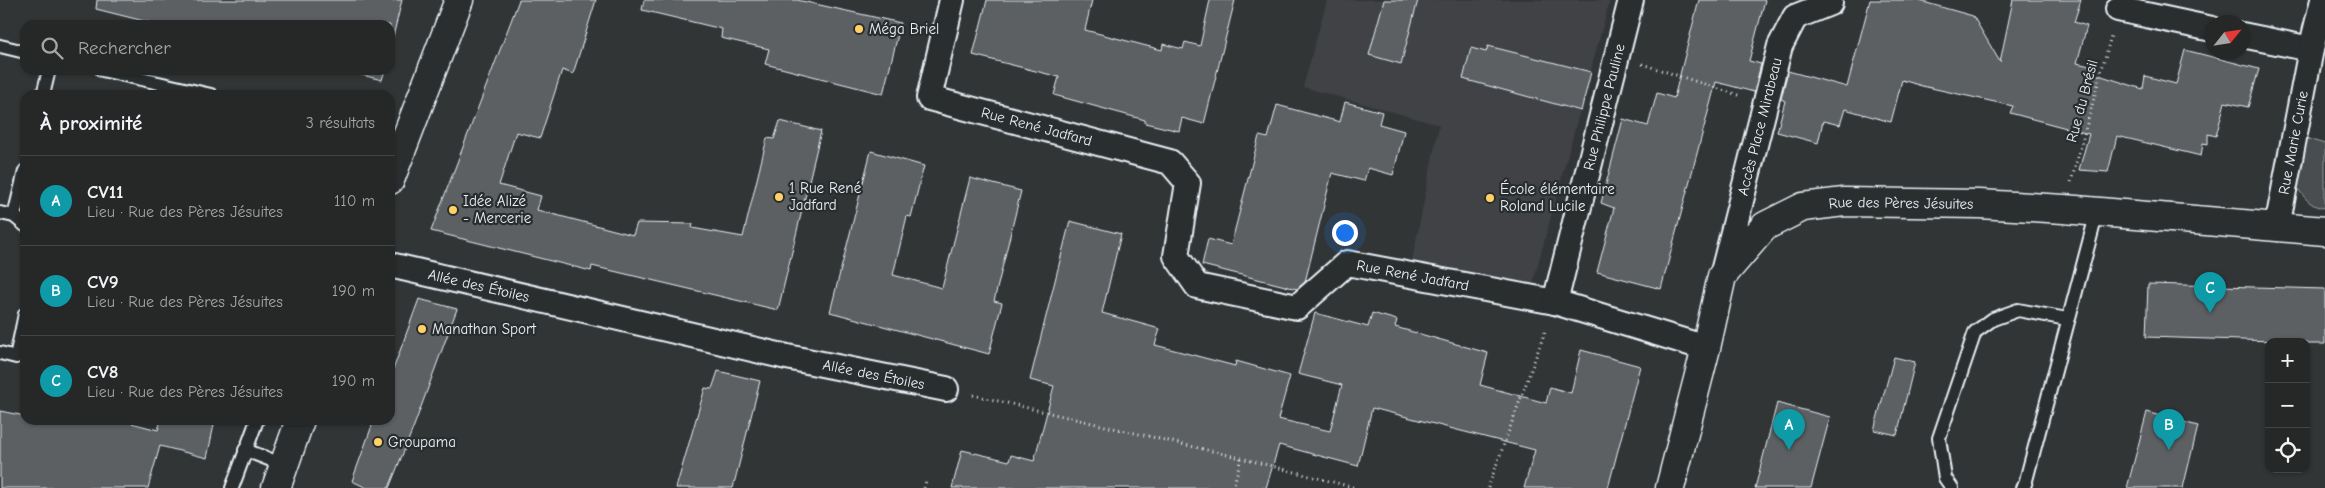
<!DOCTYPE html>
<html lang="fr">
<head>
<meta charset="utf-8">
<style>
	:root { --surface:#262828; --page:#323434; --text:#f1f3f6; --muted:#a4a6a8; --line:#424445; --accent:#ffd166 }
	body { margin:0; font-family:"Comic Neue",sans-serif; background:var(--page); color:var(--text) }
	.controls { position:absolute; right:15px; bottom:15px; display:grid; overflow:hidden; border-radius:10px; box-shadow:0 1px 4px #0004 }
	.controls button { width:45px; height:45px; display:grid; place-items:center; padding:0; border:0; border-bottom:1px solid var(--line); background:var(--surface); color:var(--text); font:25px sans-serif }
	.compass { position:absolute; left:2205px; top:15px; width:45px; height:45px; border-radius:50%; background:var(--surface); box-shadow:0 1px 4px #0004; rotate:60deg }
	.you { position:absolute; left:1344px; top:232px; width:18px; height:18px; margin:-12px; border:4px solid #fff; border-radius:50%; background:#1a73e8; box-shadow:0 0 0 8px #1a73e833 }
	.badge { display:grid; place-items:center; width:32px; height:32px; border-radius:50%; background:var(--accent); color:#fff; font-size:16px; font-weight:700 }
	.pin { position:absolute; translate:-50% -41px; filter:drop-shadow(0 1px 2px #0008) }
	.pin::after { content:''; position:absolute; top:26px; width:18px; height:15px; background:inherit; clip-path:polygon(0 0,100% 0,50% 100%) }
	.list { margin:0; padding:0; list-style:none }
	h2 { display:flex; justify-content:space-between; align-items:center; height:65px; margin:0; padding:0 20px; font-size:21px }
	h2 small { font-size:16px; font-weight:400; color:var(--muted) }
	.list li { display:grid; grid-template-columns:32px 1fr auto; gap:15px; align-items:center; box-sizing:border-box; height:90px; padding:0 20px; border-top:1px solid var(--line) }
	.list b { display:block; font-size:19px; white-space:nowrap }
	.list p { margin:0; font-size:16px; white-space:nowrap; color:var(--muted) }
	.list em { font-size:16px; font-style:normal; color:var(--muted) }
	.icon { flex:none; width:28px; height:28px; fill:none; stroke:currentColor; stroke-width:2; stroke-linecap:round; stroke-linejoin:round }
	.map { position:relative; flex:none; width:2325px; height:488px; overflow:hidden }
	.search { position:absolute; background:var(--surface); box-shadow:0 1px 4px #0004; left:20px; top:20px; width:375px; height:55px; display:flex; align-items:center; gap:12px; box-sizing:border-box; padding:0 18px; border-radius:15px; color:var(--muted); font-size:19px }
	.panel { position:absolute; background:var(--surface); box-shadow:0 1px 4px #0004; left:20px; top:90px; width:375px; height:335px; border-radius:15px }
	.map>svg:first-child { display:block }
	.built { fill:#3f4244 }
	.green { fill:#494d4f; stroke:#989fa4 }
	.building { fill:#5c6063; stroke:#e8f1f8 }
	.lines { fill:none; stroke-linecap:round; stroke-linejoin:round }
	.service-casing { stroke:#e8f1f8; stroke-width:16 }
	.minor-casing { stroke:#e8f1f8; stroke-width:28 }
	.tertiary-casing { stroke:#e8f1f8; stroke-width:31 }
	.secondary-casing { stroke:#e8f1f8; stroke-width:31 }
	.path { stroke:#e8f1f8; stroke-width:3; stroke-dasharray:1 4; stroke-linecap:butt }
	.service { stroke:#2a2d2e; stroke-width:12 }
	.minor { stroke:#2a2d2e; stroke-width:24 }
	.tertiary { stroke:#2a2d2e; stroke-width:28 }
	.secondary { stroke:#2a2d2e; stroke-width:28 }
	.poi-dot { fill:#ffd166; stroke:#2a2d2e; stroke-width:2 }
	.labels { text-anchor:middle; stroke-width:4.5; stroke-linejoin:round; paint-order:stroke }
	.poi-label { font-size:15px; fill:#e8f1f8; stroke:#2a2d2e; text-anchor:start }
	.street-label { font-size:15px; fill:#e8f1f8; stroke:#2a2d2e }
</style>
</head>
<body>
<div class="map">
<svg width="2325" height="488" viewBox="0 0 2325 488">
	<rect width="100%" height="100%" fill="#323536"/>
	<filter id="ink" filterUnits="userSpaceOnUse"><feTurbulence type="fractalNoise" baseFrequency=".02" numOctaves="2"/><feDisplacementMap in="SourceGraphic" scale="10" xChannelSelector="R" yChannelSelector="G"/><feConvolveMatrix kernelMatrix="1 2 1 2 8 2 1 2 1" color-interpolation-filters="sRGB"/></filter>
	<g filter="url(#ink)">
		<!-- built -->
		<polygon class="built" points="1327,0 1610,0 1528,301 1410,271 1439,125 1303,87"/>
		<!-- green -->
		<path class="green" d="M2301,137L2325,144V208C2310,207 2304,197 2296,186Z"/>
		<!-- building -->
		<g class="building">
			<polygon points="97,0 402,0 390,49 390,25 160,25 96,9"/>
			<polygon points="519,0 596,0 573,74 562,70 540,138 516,132 499,185 541,196 537,210 633,235 637,223 693,224 692,228 743,237 767,138 774,139 780,121 821,131 778,310 592,266 591,271 431,231"/>
			<polygon points="644,0 797,0 901,23 883,94 765,64 769,49 721,38 722,29 642,10"/>
			<polygon points="987,0 1092,0 1085,30 1162,50 1163,44 1183,49 1185,42 1200,46 1210,0 1235,0 1204,124 1182,118 1179,131 1145,123 1145,120 1054,95 1059,77 973,55"/>
			<polygon points="1384,0 1418,0 1401,64 1369,55"/>
			<polygon points="1699,0 1765,0 1749,61 1761,64 1754,92 1716,82 1661,289 1597,272 1614,208 1601,203 1623,119 1648,126 1657,93 1674,98"/>
			<polygon points="1870,0 1916,0 1973,16 2000,62 2013,0 2081,0 2074,22 2087,26 2077,63 2094,67 2092,73 2143,89 2145,76 2176,84 2185,50 2259,69 2248,107 2225,102 2216,136 2208,134 2208,144 2203,143 2201,156 2117,136 2108,172 2079,170 2089,134 2010,113 2013,106 1922,86 1902,80 1891,122 1845,109 1840,125 1823,121 1818,143 1777,132 1785,101 1781,99 1788,71 1847,87"/>
			<polygon points="1488,46 1591,72 1581,111 1463,79 1471,48 1486,52"/>
			<polygon points="342,70 385,70 382,80"/>
			<polygon points="1345,102 1382,112 1379,124 1404,131 1393,175 1368,168 1364,181 1332,173 1305,282 1297,289 1202,265 1208,239 1231,245 1259,136 1268,138 1277,105 1340,122"/>
			<polygon points="871,151 924,166 911,217 907,216 893,275 942,288 970,178 1021,191 994,301 1002,303 989,354 830,312"/>
			<polygon points="1070,221 1121,234 1102,313 1160,329 1155,345 1235,366 1236,361 1290,376 1278,419 1330,431 1342,385 1298,374 1315,313 1368,327 1372,313 1397,320 1395,327 1488,353 1480,385 1546,403 1550,387 1571,393 1581,350 1640,366 1608,488 1524,488 1535,450 1372,408 1358,466 1279,445 1266,488 952,488 962,450 1009,461 1011,455 1034,461 1054,386 1030,380"/>
			<polygon points="2148,284 2325,289 2325,344 2306,344 2306,342 2146,337"/>
			<polygon points="419,299 457,309 414,426 389,488 367,488 352,481 374,420 390,420 390,378"/>
			<polygon points="1894,357 1915,362 1897,435 1874,430"/>
			<polygon points="718,371 760,381 733,488 676,488 705,388 712,389"/>
			<polygon points="1777,403 1830,417 1811,488 1755,488"/>
			<polygon points="0,411 25,416 25,420 120,420 158,430 161,420 215,420 207,458 160,446 148,488 0,488"/>
			<polygon points="2147,412 2198,426 2183,488 2127,488"/>
		</g>
		<g class="lines">
			<!-- service casing -->
			<g class="service-casing">
				<g id="service">
					<polyline points="0,46 25,52"/>
					<polyline points="102,70 211,95"/>
					<polyline points="43,95 49,70"/>
					<polyline points="0,213 14,216 25,225"/>
					<polyline points="14,216 25,171"/>
					<polyline points="0,353 16,357 25,314"/>
					<polyline points="245,450 284,465"/>
					<polyline points="232,488 257,420"/>
					<polyline points="1952,488 1945,478 1939,438 1975,332 1993,319 2018,310 2067,319"/>
					<polyline points="2022,488 2025,484 2097,212"/>
				</g>
			</g>
			<!-- minor casing -->
			<g class="minor-casing">
				<g id="minor">
					<path id="s1" d="M952,0L929,98L1170,162L1188,183L1176,256L1197,286L1297,307L1347,263L1555,302L1706,348"/>
					<polyline points="2118,9 2212,29"/>
					<polyline points="2242,35 2311,49"/>
					<path id="s2" d="M2277,227L2311,49L2323,0"/>
					<path id="s3" d="M390,265L787,357L946,389"/>
					<path id="s4" d="M1722,276L1780,46L1795,17L1830,3"/>
					<path id="s5" d="M1555,302L1631,0"/>
				</g>
			</g>
			<!-- tertiary casing -->
			<g class="tertiary-casing">
				<g id="tertiary">
					<path id="s6" d="M1670,488L1706,348L1722,276L1765,226L1803,207L1844,202L1979,204L2064,209L2325,231"/>
				</g>
			</g>
			<!-- secondary casing -->
			<g class="secondary-casing">
				<g id="secondary">
					<polyline points="390,180 459,0"/>
					<polyline points="276,488 300,420"/>
				</g>
			</g>
			<!-- path -->
			<g class="path">
				<polyline points="1642,64 1741,96"/>
				<polyline points="2071,182 2111,36"/>
				<polyline points="973,395 1241,458 1356,488"/>
				<polyline points="924,488 926,481"/>
				<polyline points="1233,488 1241,458"/>
				<polyline points="1488,488 1546,329"/>
			</g>
			<!-- service -->
			<use href="#service" class="service"/>
			<!-- minor -->
			<use href="#minor" class="minor"/>
			<!-- tertiary -->
			<use href="#tertiary" class="tertiary"/>
			<!-- secondary -->
			<use href="#secondary" class="secondary"/>
		</g>
	</g>
	<!-- markers -->
	<g class="poi-dot">
		<circle cx="859" cy="29" r="5"/>
		<circle cx="779" cy="197" r="5"/>
		<circle cx="1490" cy="198" r="5"/>
		<circle cx="453" cy="210" r="5"/>
		<circle cx="422" cy="329" r="5"/>
		<circle cx="378" cy="442" r="5"/>
	</g>
	<g class="labels">
		<!-- poi labels -->
		<g class="poi-label">
			<text x="869" y="34">Méga Briel</text>
			<text x="789" y="193">1 Rue René<tspan x="789" dy="17">Jadfard</tspan></text>
			<text x="1500" y="194">École élémentaire<tspan x="1500" dy="17">Roland Lucile</tspan></text>
			<text x="463" y="206">Idée Alizé<tspan x="463" dy="17">- Mercerie</tspan></text>
			<text x="432" y="334">Manathan Sport</text>
			<text x="388" y="447">Groupama</text>
		</g>
		<!-- street labels -->
		<g class="street-label">
			<text transform="translate(2082 101) rotate(-75)" y="5">Rue du Brésil</text>
			<text dy="5" stroke="none"><textPath href="#s5" startOffset="201">Rue Philippe Pauline</textPath></text>
			<text dy="5" stroke="none"><textPath href="#s1" startOffset="212">Rue René Jadfard</textPath></text>
			<text dy="5" stroke="none"><textPath href="#s4" startOffset="154">Accès Place Mirabeau</textPath></text>
			<text dy="5" stroke="none"><textPath href="#s2" startOffset="86">Rue Marie Curie</textPath></text>
			<text dy="5" stroke="none"><textPath href="#s6" startOffset="425">Rue des Pères Jésuites</textPath></text>
			<text dy="5" stroke="none"><textPath href="#s1" startOffset="724">Rue René Jadfard</textPath></text>
			<text dy="5" stroke="none"><textPath href="#s3" startOffset="91">Allée des Étoiles</textPath></text>
			<text dy="5" stroke="none"><textPath href="#s3" startOffset="496">Allée des Étoiles</textPath></text>
		</g>
	</g>
</svg>
<div class="controls">
<button>+</button>
<button>−</button>
<button><svg class="icon" aria-label="locate" viewBox="0 0 24 24"><circle cx="12" cy="12" r="6"/><path d="M12 2v4M12 18v4M2 12h4M18 12h4"/></svg></button>
</div>
<svg class="compass" viewBox="-18 -18 36 36"><path d="M0-13l5 13h-10z" fill="#e53935"/><path d="M0 13l5-13h-10z" fill="#a4a6a8"/></svg>
<div class="you"></div>
<div class="pin badge" style="left:1789px;top:450px;background:#0f9aa8">A</div>
<div class="pin badge" style="left:2169px;top:450px;background:#0f9aa8">B</div>
<div class="pin badge" style="left:2210px;top:313px;background:#0f9aa8">C</div>
<div class="search"><svg class="icon" aria-label="search" viewBox="0 0 24 24"><circle cx="10" cy="10" r="6"/><path d="M15 15l6 6"/></svg>Rechercher</div>
<section class="panel">
<h2>À proximité<small>3 résultats</small></h2>
<ul class="list">
<li><span class="badge" style="background:#0f9aa8">A</span><div><b>CV11</b><p>Lieu · Rue des Pères Jésuites</p></div><em>110 m</em></li>
<li><span class="badge" style="background:#0f9aa8">B</span><div><b>CV9</b><p>Lieu · Rue des Pères Jésuites</p></div><em>190 m</em></li>
<li><span class="badge" style="background:#0f9aa8">C</span><div><b>CV8</b><p>Lieu · Rue des Pères Jésuites</p></div><em>190 m</em></li>
</ul>
</section>
</div>
</body>
</html>
